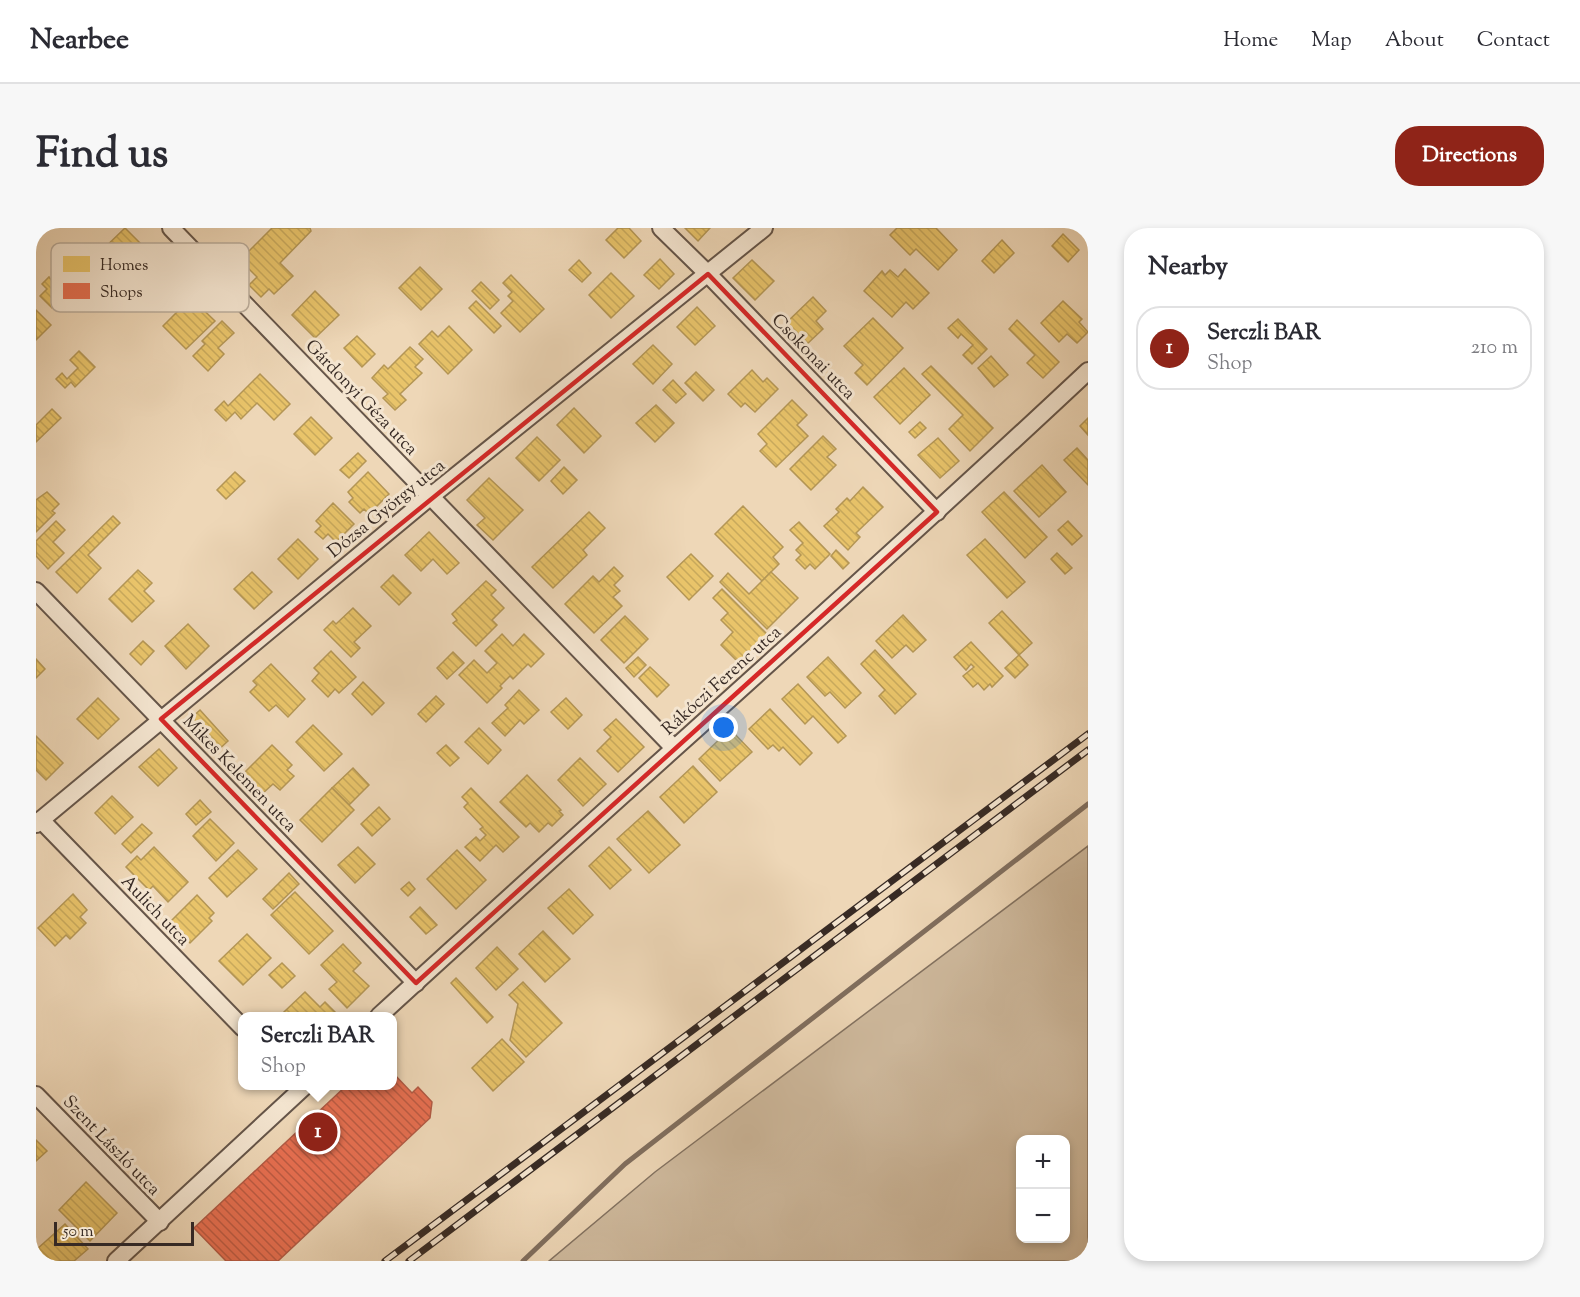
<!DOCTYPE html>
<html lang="en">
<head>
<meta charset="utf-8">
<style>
	:root { --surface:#fff; --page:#f7f7f7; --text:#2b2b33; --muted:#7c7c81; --line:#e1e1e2; --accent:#8f2418 }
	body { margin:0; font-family:"Sorts Mill Goudy",serif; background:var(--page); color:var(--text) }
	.controls { position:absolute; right:18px; bottom:18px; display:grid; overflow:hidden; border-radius:12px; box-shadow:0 3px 9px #0003 }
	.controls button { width:54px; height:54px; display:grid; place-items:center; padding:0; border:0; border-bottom:2px solid var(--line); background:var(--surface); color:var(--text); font:30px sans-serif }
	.scale { position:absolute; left:18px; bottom:15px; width:140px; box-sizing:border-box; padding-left:6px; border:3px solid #372a24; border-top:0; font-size:16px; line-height:21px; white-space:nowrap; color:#372a24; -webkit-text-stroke:4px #f4e5d0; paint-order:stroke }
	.you { position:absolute; left:688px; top:500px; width:21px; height:21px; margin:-15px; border:4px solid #fff; border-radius:50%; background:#1a73e8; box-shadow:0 0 0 9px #1a73e833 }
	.badge { display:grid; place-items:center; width:39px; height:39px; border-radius:50%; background:var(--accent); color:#fff; font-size:20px; font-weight:700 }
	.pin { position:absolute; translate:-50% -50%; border:3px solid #fff; box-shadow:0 2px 6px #0006 }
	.popup { position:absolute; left:202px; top:784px; width:159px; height:78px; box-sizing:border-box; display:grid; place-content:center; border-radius:12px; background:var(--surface); filter:drop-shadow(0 2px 4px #0005); font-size:20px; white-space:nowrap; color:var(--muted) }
	.popup b { font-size:22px; color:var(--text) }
	.popup::after { content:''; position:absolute; left:50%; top:100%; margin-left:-12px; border:12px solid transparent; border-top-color:var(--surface) }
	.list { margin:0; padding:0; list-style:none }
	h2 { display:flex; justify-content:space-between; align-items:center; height:78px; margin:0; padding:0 24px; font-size:26px }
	h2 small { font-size:20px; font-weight:400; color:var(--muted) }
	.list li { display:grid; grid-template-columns:39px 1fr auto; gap:18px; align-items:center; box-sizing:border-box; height:84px; margin:0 12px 12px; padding:0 12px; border:2px solid var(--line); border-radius:24px }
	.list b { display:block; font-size:22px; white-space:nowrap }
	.list p { margin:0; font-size:20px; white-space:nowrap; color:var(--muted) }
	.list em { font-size:20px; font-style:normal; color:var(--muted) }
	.map { position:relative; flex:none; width:1052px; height:1033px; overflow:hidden; border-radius:24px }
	header { display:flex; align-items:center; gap:36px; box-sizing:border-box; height:84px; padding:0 30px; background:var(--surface); border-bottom:2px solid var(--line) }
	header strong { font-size:28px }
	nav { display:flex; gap:33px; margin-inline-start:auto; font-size:21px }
	.intro { display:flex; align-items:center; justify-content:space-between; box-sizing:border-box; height:144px; padding:0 36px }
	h1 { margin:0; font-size:42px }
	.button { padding:15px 27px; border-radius:24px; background:var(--accent); color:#fff; font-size:21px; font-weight:700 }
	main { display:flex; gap:36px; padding:0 36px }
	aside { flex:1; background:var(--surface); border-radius:24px; box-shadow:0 3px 9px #0003 }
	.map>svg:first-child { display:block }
	.grass { fill:#cfba9e; stroke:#837261; stroke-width:1.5; fill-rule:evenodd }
	.homes { fill:url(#homes-back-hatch); stroke:#b49655; stroke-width:1.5 }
	.shops { fill:url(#shops-back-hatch); stroke:#b25a44; stroke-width:1.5 }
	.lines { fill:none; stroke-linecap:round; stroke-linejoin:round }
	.stream { stroke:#806e5e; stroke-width:5 }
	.minor-casing { stroke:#655549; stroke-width:20 }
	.minor { stroke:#f4e5d0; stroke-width:16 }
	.rail-casing { stroke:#372a24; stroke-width:7 }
	.rail { stroke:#f4e5d0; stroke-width:4.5; stroke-dasharray:14; stroke-linecap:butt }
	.marked { fill:none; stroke:#d62828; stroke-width:4.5; stroke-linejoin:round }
	.labels { text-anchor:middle; stroke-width:6; stroke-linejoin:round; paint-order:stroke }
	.street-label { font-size:18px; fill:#372a24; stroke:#f4e5d0 }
	.key { fill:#f4e5d0; stroke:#bbad9c; stroke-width:1.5 }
	.key-label { font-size:16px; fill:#372a24 }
</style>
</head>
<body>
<header>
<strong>Nearbee</strong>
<nav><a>Home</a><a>Map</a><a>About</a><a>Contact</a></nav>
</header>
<div class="intro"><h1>Find us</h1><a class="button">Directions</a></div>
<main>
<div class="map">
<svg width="1052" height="1033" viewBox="0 0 1052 1033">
	<defs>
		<pattern id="homes-back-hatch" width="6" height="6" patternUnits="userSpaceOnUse" patternTransform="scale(1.5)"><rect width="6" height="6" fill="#e9c46a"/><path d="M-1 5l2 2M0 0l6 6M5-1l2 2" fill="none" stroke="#c8a95c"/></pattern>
		<pattern id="shops-back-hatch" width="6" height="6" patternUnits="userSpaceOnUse" patternTransform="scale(1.5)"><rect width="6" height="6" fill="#e76f51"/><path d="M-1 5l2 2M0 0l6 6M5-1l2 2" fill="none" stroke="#bc5b43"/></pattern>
	</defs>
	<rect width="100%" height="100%" fill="#eed7b7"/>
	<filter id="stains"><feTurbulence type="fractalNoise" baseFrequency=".00333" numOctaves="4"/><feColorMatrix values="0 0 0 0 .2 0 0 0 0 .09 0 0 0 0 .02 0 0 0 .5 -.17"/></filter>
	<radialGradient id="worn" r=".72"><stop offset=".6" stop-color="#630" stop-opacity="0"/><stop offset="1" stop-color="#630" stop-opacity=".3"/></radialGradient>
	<!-- grass -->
	<path class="grass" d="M1052,618V1033H513L619,944ZM984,912H1030V1010H984Z"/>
	<!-- homes -->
	<g class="homes">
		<polygon points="89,0 107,18 79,45 61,27"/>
		<polygon points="236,0 274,0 275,3 244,35 257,48 238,66 233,61 225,69 213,57 221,49 204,32"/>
		<polygon points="582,0 593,0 605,13 588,30 570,12"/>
		<polygon points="649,0 674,0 662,13"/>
		<polygon points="861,0 900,0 921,22 902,42 880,21 874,27 854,7"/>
		<polygon points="1027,6 1043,22 1032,34 1016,18"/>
		<polygon points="966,12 978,25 958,45 946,33"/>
		<polygon points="121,27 141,48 119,70 98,49"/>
		<polygon points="624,31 638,46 623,61 608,47"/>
		<polygon points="543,32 555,45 546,54 533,42"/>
		<polygon points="716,32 738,53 719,72 697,50"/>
		<polygon points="384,39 406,61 385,82 363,60"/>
		<polygon points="869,41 893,65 877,81 870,74 856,89 828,63 846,43 849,47 854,42 862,49"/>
		<polygon points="25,45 38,58 30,66 34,70 25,79 21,74 16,80 4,68 11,61 6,56 13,49 16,53"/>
		<polygon points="575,45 598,68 575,90 553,67"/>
		<polygon points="475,47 508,81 484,104 465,85 477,73 472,68 476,64 467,55"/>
		<polygon points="445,54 463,72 454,81 436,63"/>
		<polygon points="85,60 96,71 85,82 74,70"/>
		<polygon points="279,63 303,87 279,110 256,87"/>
		<polygon points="777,69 790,83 780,93 787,101 770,117 749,96"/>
		<polygon points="155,70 179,93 150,121 127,98"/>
		<polygon points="440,73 465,98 458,105 433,80"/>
		<polygon points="1027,73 1046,91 1043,94 1052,104 1041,115 1031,106 1023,114 1005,95"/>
		<polygon points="661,79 679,98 659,117 641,99"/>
		<polygon points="0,82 15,97 0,112"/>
		<polygon points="837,90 867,120 831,157 819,145 827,137 808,118"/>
		<polygon points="922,91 951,121 936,136 927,127 937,117 925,106 922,110 912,100"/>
		<polygon points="981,92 1023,134 1007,150 991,135 999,127 973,101"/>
		<polygon points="186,93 198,105 182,120 188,126 172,143 157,128 169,116 166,113"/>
		<polygon points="413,98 436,122 412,146 383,116 396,103 402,109"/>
		<polygon points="321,108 339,126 326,139 308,120"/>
		<polygon points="617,117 636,136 617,156 597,136"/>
		<polygon points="374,119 387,131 379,139 386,145 364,166 370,172 359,182 347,170 352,166 336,150 348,137 352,141"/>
		<polygon points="43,123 59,139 39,159 35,154 29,160 20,151 26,145 31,151 42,140 34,132"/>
		<polygon points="955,128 972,147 958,159 942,140"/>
		<polygon points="895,138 957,200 934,223 913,201 927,187 886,146"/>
		<polygon points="868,140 894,167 864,196 838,169"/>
		<polygon points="716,142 727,154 731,150 742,161 719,184 709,175 705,179 692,166"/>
		<polygon points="660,144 678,162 667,173 649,155"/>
		<polygon points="224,146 254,176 238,192 221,175 205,191 199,184 190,193 179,182 188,173 192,178"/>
		<polygon points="637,152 650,166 640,175 627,162"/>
		<polygon points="756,172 771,187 761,197 772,208 740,239 724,223 731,216 722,206"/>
		<polygon points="620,177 638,195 619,214 600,195"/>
		<polygon points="538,180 565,208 548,225 521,197"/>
		<polygon points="16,181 25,190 0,214 0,197"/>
		<polygon points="275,189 296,210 279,227 258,206"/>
		<polygon points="1052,190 1052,207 1044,198"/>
		<polygon points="884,194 890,200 879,210 873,204"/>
		<polygon points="787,208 800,221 791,229 800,237 775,262 754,241"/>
		<polygon points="501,209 524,232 503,253 480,230"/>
		<polygon points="902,210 923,233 904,250 882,227"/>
		<polygon points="1041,220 1052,232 1052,257 1028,232"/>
		<polygon points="322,225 330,233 313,250 304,242"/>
		<polygon points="1006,237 1030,264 1003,289 978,263"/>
		<polygon points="528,239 541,252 527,266 515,253"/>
		<polygon points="199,244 209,253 190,271 181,262"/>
		<polygon points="332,244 353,266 333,286 328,281 324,285 313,274 317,270 312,264"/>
		<polygon points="453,250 487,282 457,312 441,297 449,290 431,272"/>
		<polygon points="827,259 847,279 820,305 824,309 812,322 788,298 803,284 800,281 811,270 814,273"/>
		<polygon points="11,264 23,276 16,283 19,285 0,304 0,272"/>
		<polygon points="968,264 1011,309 989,330 946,284"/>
		<polygon points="297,275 318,296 300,314 292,306 287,311 279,304 285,298 280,293"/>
		<polygon points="707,278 747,319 737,329 743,336 726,353 679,306"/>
		<polygon points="553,284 569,300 547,322 551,327 517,360 496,339"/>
		<polygon points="77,288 84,295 52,327 65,340 41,365 20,344"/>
		<polygon points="20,293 29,302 17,314 28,325 12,341 0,328 0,313"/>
		<polygon points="1032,293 1046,308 1036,317 1022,302"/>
		<polygon points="763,294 794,326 779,341 774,336 769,341 760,332 765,327 760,322 767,315 754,302"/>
		<polygon points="393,304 423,335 411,346 397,331 385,343 369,327"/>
		<polygon points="262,311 282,331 262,351 242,331"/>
		<polygon points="949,311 989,354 971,370 931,327"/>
		<polygon points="800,322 813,335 807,341 795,328"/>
		<polygon points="1021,325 1036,340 1029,346 1015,331"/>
		<polygon points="655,326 677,348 653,372 631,349"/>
		<polygon points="578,339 587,348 578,357 584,363 577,369 586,378 558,405 529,376 557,348 563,354"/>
		<polygon points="102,342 116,355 108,363 118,373 96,394 73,371"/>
		<polygon points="216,344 236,364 218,381 198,361"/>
		<polygon points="735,344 762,370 731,401 684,354 692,345 713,366"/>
		<polygon points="357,347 375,365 363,377 345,359"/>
		<polygon points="450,353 460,362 455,367 468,380 456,392 461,397 440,418 417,395 421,392 416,386"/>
		<polygon points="686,361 732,407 703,435 685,417 697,404 685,392 692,385 677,370"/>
		<polygon points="317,380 335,398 318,414 324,420 315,429 288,402 297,393 300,396"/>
		<polygon points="966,383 996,415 983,427 953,395"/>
		<polygon points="867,387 890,412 877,424 870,417 856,430 840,413"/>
		<polygon points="589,388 612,411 588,435 565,412"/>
		<polygon points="152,396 173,418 150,441 129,418"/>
		<polygon points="466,406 477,418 488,406 508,426 495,439 492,436 477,451 474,448 464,458 466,460 451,475 423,447 438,432 451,445 461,435 449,423"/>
		<polygon points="107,413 118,423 105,437 94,426"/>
		<polygon points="935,414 967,448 956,459 954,456 948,462 942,455 937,459 927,448 938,439 935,436 930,442 918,429"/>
		<polygon points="839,422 880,466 859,486 843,468 849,462 825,436"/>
		<polygon points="295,423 320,449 303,465 299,461 292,469 276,453 283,445 278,440"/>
		<polygon points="417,424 428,435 411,451 401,440"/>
		<polygon points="983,427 992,437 979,450 969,440"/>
		<polygon points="602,429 610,437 598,449 590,440"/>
		<polygon points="792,429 825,465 809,480 794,464 789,468 771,449"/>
		<polygon points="0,431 9,441 0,450"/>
		<polygon points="235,436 269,471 252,489 240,477 233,483 214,464 221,457 217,453"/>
		<polygon points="614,439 633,457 621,469 603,450"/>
		<polygon points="327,454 348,475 336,487 316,466"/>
		<polygon points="762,456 810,508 802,515 777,488 769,496 746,471"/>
		<polygon points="483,462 503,482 488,496 484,492 469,508 456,495 472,480 469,477"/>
		<polygon points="400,468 408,476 390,494 382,486"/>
		<polygon points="62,470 83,491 62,511 41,491"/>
		<polygon points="530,470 546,487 532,501 515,484"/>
		<polygon points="734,481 776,525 764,537 747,519 743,523 737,517 732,521 713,501"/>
		<polygon points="164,482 192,513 180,524 154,497 154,491"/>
		<polygon points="580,491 608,519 582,544 561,523 575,509 568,502"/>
		<polygon points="277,497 306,526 288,543 260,514"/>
		<polygon points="443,500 465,522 452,536 429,514"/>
		<polygon points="694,501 716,524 684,553 663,531"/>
		<polygon points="0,508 27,535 10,552 0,542"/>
		<polygon points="236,517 256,537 251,542 258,548 244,562 237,556 226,566 207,546"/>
		<polygon points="410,517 423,530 414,538 401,525"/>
		<polygon points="123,521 141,540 122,558 103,539"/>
		<polygon points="544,530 570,556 547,578 522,552"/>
		<polygon points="657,538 681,564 648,595 624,569"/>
		<polygon points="317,540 333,557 313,577 296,560"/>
		<polygon points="491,547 525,582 523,583 527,587 516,598 512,595 503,604 494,595 490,599 464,574"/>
		<polygon points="296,560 318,582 286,614 264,592"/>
		<polygon points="435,560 483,609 467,624 460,617 444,633 429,619 440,609 444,613 450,607 444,601 447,599 428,579 432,575 426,569"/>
		<polygon points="76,568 97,589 79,606 59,585"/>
		<polygon points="164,572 175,584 160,597 150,586"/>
		<polygon points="343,579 354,591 336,608 325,596"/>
		<polygon points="612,583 644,617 613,645 581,611"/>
		<polygon points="174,591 198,615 180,633 157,608"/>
		<polygon points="106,596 116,605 95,625 86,616"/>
		<polygon points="118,619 152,654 132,674 117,658 113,662 90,639 101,628 105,632"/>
		<polygon points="322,619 339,636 319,655 302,637"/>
		<polygon points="573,619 595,642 574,661 553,638"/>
		<polygon points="202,622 221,641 191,669 173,650"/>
		<polygon points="421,622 450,652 420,681 391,651"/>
		<polygon points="253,645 263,656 237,681 227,671"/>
		<polygon points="373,654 379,661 372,668 365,661"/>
		<polygon points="533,661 557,687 537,706 512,680"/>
		<polygon points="259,664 297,703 273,726 235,687"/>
		<polygon points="37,666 51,682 44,689 50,695 34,711 30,707 19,718 2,700"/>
		<polygon points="161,667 178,685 173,690 176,693 154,715 134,694"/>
		<polygon points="384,679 401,697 390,706 374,689"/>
		<polygon points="507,703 534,731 509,754 483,726"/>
		<polygon points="211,706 235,730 207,757 183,733"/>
		<polygon points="307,716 325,735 317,743 333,758 311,780 293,761 301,754 285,737"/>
		<polygon points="461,719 482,741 460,762 440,740"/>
		<polygon points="246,735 259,748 246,760 233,747"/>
		<polygon points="420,750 457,789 451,795 415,755"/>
		<polygon points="487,754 526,795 490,829 474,812 482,776 473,767"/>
		<polygon points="269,764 284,779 289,774 303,788 253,788 248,784"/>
		<polygon points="466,811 488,834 457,863 436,840"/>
		<polygon points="0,912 11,923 0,933"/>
		<polygon points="50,954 81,985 54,1013 23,982"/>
		<polygon points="29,996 52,1021 38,1033 5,1033 0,1028 0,1022"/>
	</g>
	<!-- shops -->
	<polygon class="shops" points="357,845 376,865 382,859 396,874 394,890 242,1033 190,1033 158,1000 310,858 357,858"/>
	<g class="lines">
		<!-- stream -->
		<polyline class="stream" points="487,1033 589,936 1052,576"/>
		<!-- minor casing -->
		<g class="minor-casing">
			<g id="minor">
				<polyline points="135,0 638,520"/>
				<polyline points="625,0 672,46 901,284"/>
				<polyline points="0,363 380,755"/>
				<polyline points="5,592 207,800"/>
				<polyline points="0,596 395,268 728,0"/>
				<path d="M343,788C578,572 819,362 1052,143"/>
				<polyline points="0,867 124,994"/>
				<polyline points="80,1033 269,858"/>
			</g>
		</g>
		<!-- minor -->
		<use href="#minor" class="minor"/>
		<!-- rail casing -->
		<g class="rail-casing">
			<g id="rail">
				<polyline points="349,1033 1052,506"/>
				<polyline points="373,1033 1052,522"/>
			</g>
		</g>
		<!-- rail -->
		<use href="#rail" class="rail"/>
	</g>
	<!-- marked area -->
	<path class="marked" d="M672,46L901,284L380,755L125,491Z"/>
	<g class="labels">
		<!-- street labels -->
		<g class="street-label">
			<text transform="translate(778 128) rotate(46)" y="6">Csokonai utca</text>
			<text transform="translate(326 169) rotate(46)" y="6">Gárdonyi Géza utca</text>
			<text transform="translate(350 280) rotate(-39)" y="6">Dózsa György utca</text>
			<text transform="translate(685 452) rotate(-42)" y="6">Rákóczi Ferenc utca</text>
			<text transform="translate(204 545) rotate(46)" y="6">Mikes Kelemen utca</text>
			<text transform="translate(120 682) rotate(46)" y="6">Aulich utca</text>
			<text transform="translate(76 917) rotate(46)" y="6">Szent László utca</text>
		</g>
	</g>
	<!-- legend -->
	<rect x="15" y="15" width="198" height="69" rx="9" class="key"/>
	<rect x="27" y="28" width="27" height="16" fill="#e9c46a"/>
	<rect x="27" y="55" width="27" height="16" fill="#e76f51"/>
	<g class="key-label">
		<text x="64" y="42">Homes</text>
		<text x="64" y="69">Shops</text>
	</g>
	<rect width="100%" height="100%" filter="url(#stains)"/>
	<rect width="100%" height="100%" fill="url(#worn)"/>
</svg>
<div class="controls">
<button>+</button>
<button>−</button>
</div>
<div class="scale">50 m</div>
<div class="you"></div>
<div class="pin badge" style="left:282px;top:904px">1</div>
<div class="popup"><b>Serczli BAR</b>Shop</div>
</div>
<aside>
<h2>Nearby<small></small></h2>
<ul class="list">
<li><span class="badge">1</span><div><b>Serczli BAR</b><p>Shop</p></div><em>210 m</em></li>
</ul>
</aside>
</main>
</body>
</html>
